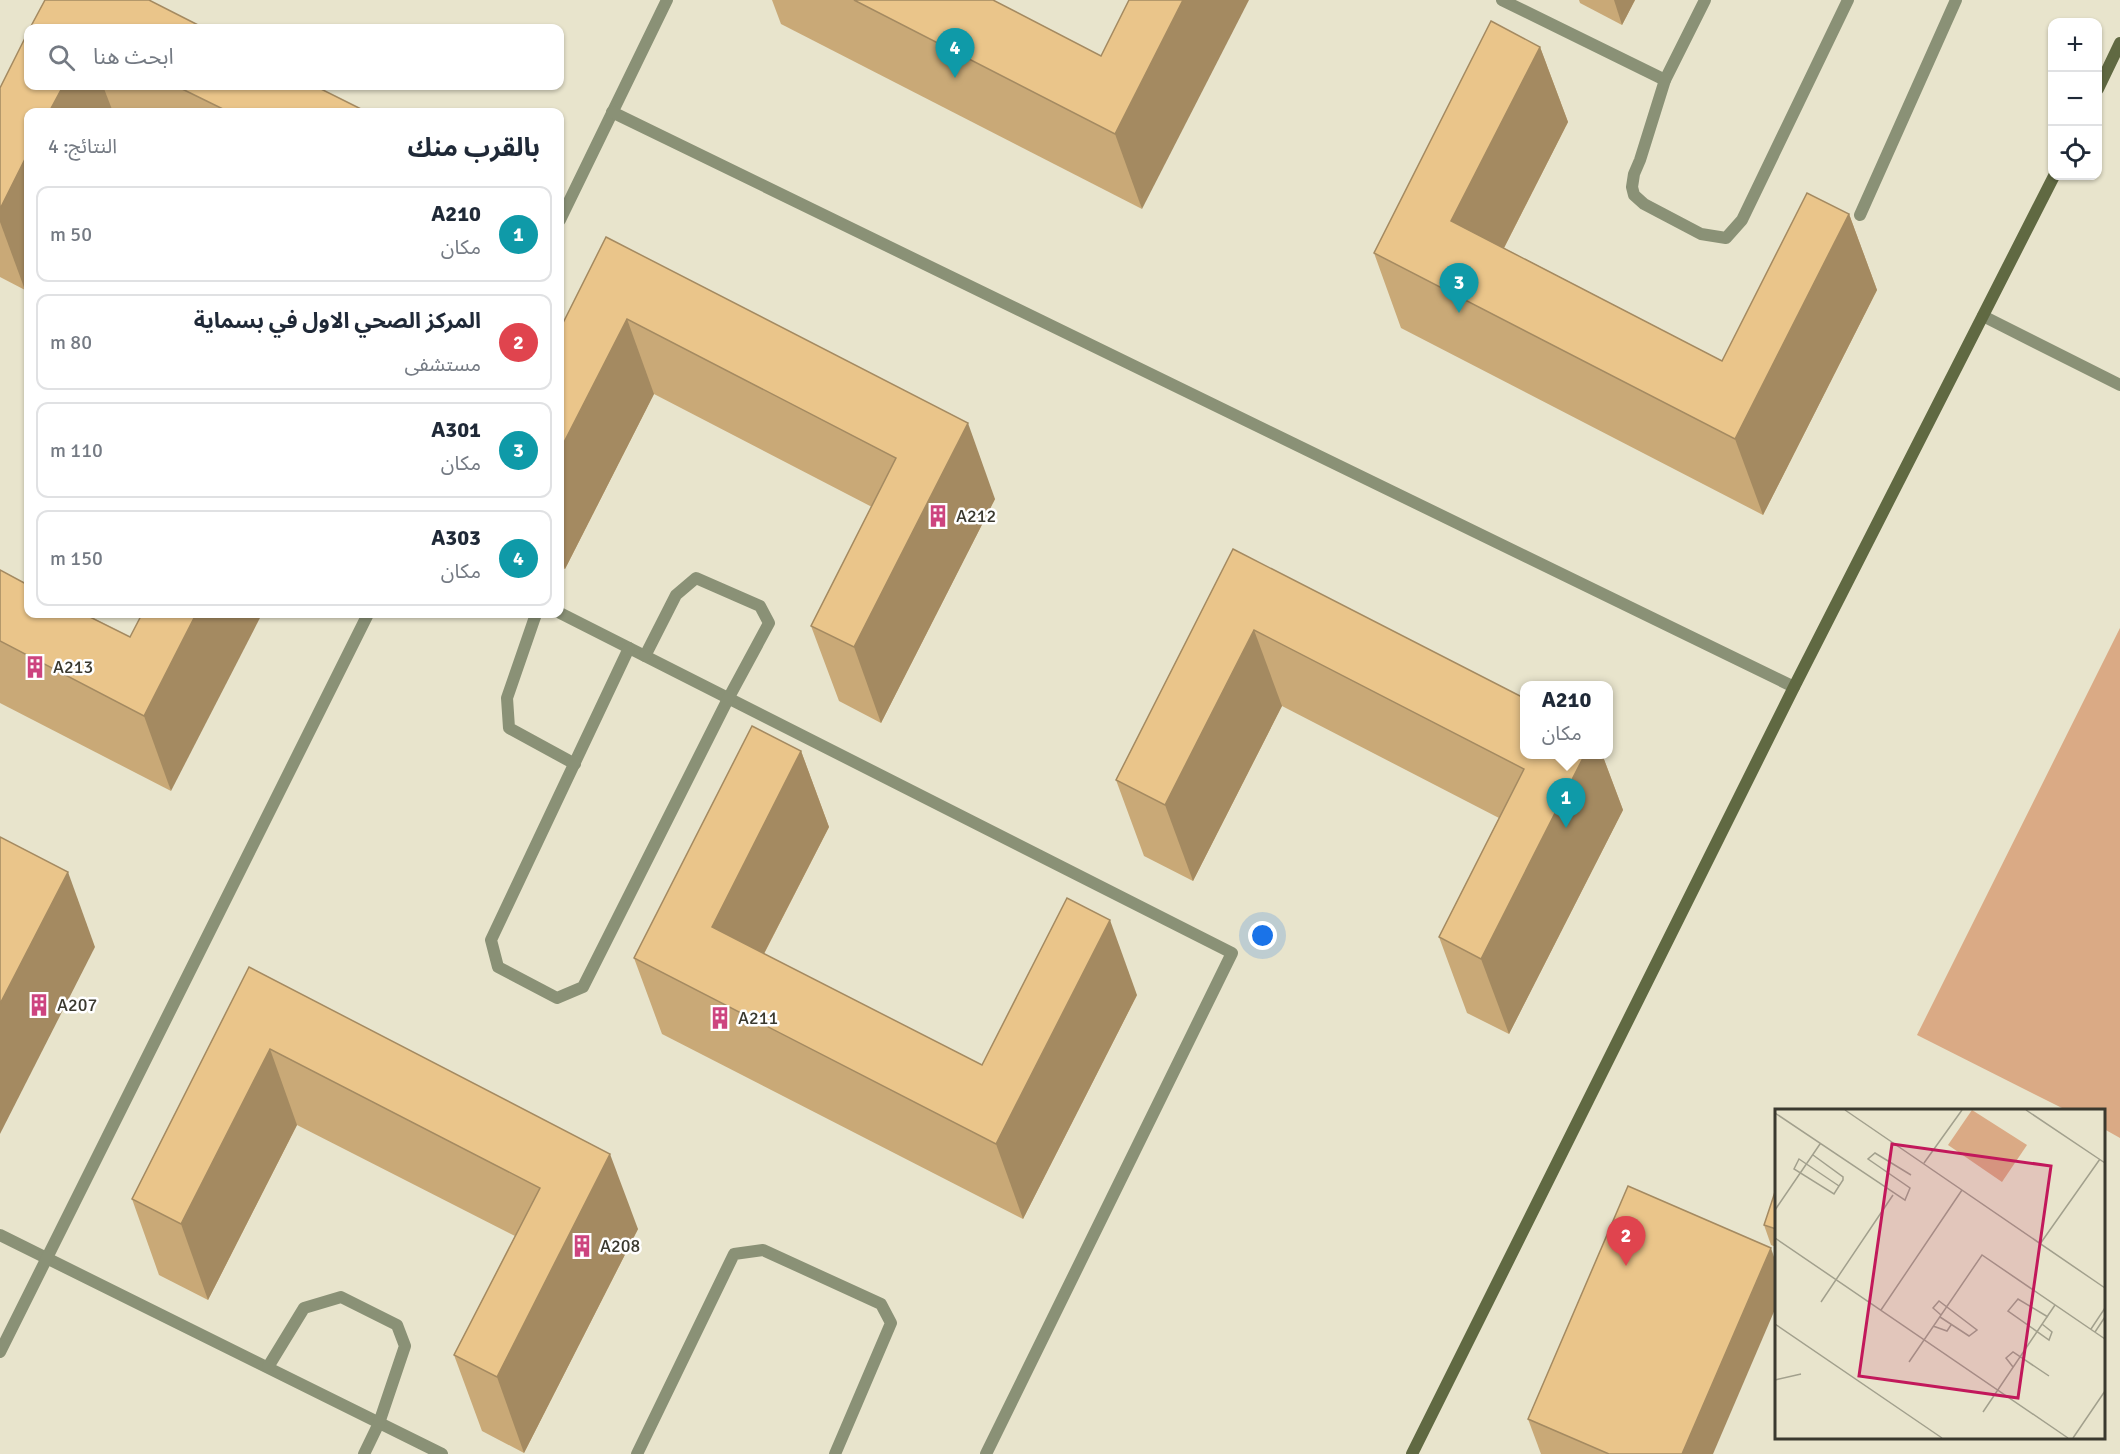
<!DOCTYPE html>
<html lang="ar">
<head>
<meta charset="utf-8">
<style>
	:root { --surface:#fff; --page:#f2f2f3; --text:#1f2937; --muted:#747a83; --line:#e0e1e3; --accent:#cd447f }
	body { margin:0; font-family:Signika,"Noto Sans Arabic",sans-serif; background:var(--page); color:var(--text); direction:rtl }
	.controls { position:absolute; right:18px; top:18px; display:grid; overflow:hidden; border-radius:12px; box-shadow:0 2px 4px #0004 }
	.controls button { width:54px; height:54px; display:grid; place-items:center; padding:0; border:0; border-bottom:2px solid var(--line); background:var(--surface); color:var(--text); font:30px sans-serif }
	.you { position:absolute; left:1263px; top:936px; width:21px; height:21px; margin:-15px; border:4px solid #fff; border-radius:50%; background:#1a73e8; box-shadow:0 0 0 9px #1a73e833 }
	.badge { display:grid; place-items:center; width:39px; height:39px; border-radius:50%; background:var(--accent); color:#fff; font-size:20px; font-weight:700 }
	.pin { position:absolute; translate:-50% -50px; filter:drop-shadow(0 2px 3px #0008) }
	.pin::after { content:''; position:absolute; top:32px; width:21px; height:18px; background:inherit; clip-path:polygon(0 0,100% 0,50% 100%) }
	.popup { position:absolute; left:1520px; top:681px; width:93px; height:78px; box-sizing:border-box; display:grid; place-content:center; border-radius:12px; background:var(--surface); filter:drop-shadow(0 2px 4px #0005); font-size:20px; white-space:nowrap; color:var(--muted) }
	.popup b { font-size:22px; color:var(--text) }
	.popup::after { content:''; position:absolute; left:50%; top:100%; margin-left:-12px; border:12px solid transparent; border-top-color:var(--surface) }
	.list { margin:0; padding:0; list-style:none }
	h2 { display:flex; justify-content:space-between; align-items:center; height:78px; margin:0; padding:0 24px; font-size:26px }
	h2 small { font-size:20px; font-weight:400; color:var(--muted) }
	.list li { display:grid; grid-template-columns:39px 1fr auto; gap:18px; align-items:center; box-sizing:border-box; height:96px; margin:0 12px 12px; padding:0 12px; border:2px solid var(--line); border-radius:12px }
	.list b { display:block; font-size:22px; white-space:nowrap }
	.list p { margin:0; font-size:20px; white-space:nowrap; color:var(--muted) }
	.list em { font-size:20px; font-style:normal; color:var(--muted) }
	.icon { flex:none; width:33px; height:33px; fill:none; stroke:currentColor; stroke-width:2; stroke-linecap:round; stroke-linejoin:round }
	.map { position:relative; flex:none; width:2120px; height:1454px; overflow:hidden; direction:ltr }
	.search { position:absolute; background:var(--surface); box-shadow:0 2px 4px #0004; left:24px; top:24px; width:540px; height:66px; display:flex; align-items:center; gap:15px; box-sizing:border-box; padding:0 21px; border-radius:12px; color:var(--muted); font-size:22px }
	.panel { position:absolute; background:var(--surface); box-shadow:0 2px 4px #0004; left:24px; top:108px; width:540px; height:510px; border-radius:12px; direction:rtl }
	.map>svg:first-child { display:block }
	.park { fill:#daaa85 }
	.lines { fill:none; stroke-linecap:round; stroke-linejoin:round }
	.lane { stroke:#8a9176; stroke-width:12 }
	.street { stroke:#8a9176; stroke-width:12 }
	.secondary { stroke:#606942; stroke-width:12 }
	.wall { fill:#c9a977 }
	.shaded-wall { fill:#a48a61 }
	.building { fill:#eac58a; stroke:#a48a61; stroke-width:1.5 }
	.labels { text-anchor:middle; stroke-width:5; stroke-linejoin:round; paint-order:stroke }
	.poi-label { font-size:18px; fill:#3a392f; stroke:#fff; text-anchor:start }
	.inset-road { fill:none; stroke:#a2a08d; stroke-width:1.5 }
	.view { fill:#c2185b; fill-opacity:0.15; stroke:#c2185b; stroke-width:3 }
	.inset-edge { fill:none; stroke:#3a392f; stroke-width:3 }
</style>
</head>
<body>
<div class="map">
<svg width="2120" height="1454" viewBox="0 0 2120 1454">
	<rect width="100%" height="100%" fill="#e8e4cc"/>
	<!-- park -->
	<polygon class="park" points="2120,628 2120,1138 2104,1129 2104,1110 2066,1110 1917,1035"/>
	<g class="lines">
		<!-- lane -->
		<g class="lane">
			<polyline points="1502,0 1665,80"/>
			<polyline points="1705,0 1665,80 1640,160 1634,174 1632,187 1634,195 1644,204 1701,234 1726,238 1742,220 1848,0"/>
			<polyline points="1860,215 1956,0"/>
			<polyline points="560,220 667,0"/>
			<polyline points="560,613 1232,953 986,1454"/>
			<polyline points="536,614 507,698 509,728 575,764"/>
			<polyline points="629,648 491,940 498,967 557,998 583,987 728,699 769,623 760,606 696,578 676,595 645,656"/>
			<polyline points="0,1235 442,1454"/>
			<polyline points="0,1352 368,614"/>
			<polyline points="268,1367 304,1308 341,1297 397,1325 405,1346 379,1423 364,1454"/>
			<polyline points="637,1454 734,1254 763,1250 881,1304 891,1323 835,1454"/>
		</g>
		<!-- street -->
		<g class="street">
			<polyline points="612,112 1794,687"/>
			<polyline points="1983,316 2120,385"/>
		</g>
		<!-- secondary -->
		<g class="secondary">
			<polyline points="2098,89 2120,43"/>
			<polyline points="1412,1454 1794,687 2054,176"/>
		</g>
	</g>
	<!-- wall -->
	<g class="wall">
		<polygon points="772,0 993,0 1101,56 1142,209 781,24"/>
		<polygon points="1579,0 1635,0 1622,25 1580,3"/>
		<polygon points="1540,47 1568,122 1504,248 1722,361 1849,214 1877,290 1763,515 1401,328 1374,253"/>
		<polygon points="28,86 315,86 367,112 28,112 28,283 25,290 0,277 0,88"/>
		<polygon points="606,237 995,499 881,723 839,701 811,626 872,507 654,394 565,569 560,567 560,329"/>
		<polygon points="1233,549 1524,754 1602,754 1623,810 1509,1034 1467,1013 1439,937 1499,818 1282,706 1193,881 1144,856 1116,780"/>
		<polygon points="0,570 130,637 171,791 0,703"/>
		<polygon points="801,751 829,827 764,954 982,1065 1137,995 1023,1219 662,1034 634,958"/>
		<polygon points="249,967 638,1229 524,1453 482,1431 454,1355 515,1236 297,1125 208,1300 159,1275 132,1199"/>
		<polygon points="1776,1189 1776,1247 1771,1245 1764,1225"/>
		<polygon points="1528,1419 1713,1454 1541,1454"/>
	</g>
	<!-- shaded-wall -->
	<g class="shaded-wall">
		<polygon points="1183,0 1249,0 1142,209 1115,134"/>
		<polygon points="1614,0 1635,0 1622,25"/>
		<polygon points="1540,47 1568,122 1479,297 1451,221"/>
		<polygon points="63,86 103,86 113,112 49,112"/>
		<polygon points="28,153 28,283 25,290 0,222 0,209"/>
		<polygon points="1849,214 1877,290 1763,515 1735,439"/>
		<polygon points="627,319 654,394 565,569 560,555 560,450"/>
		<polygon points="968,423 995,499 881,723 854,647"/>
		<polygon points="196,614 262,614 171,791 144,716"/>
		<polygon points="1254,630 1282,706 1193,881 1165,805"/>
		<polygon points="801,751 829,827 739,1002 712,927"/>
		<polygon points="1585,754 1602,754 1623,810 1509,1034 1481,959"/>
		<polygon points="68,872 95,947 0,1134 0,1004"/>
		<polygon points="1110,920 1137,995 1023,1219 996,1144"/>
		<polygon points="270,1049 297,1125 208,1300 181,1224"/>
		<polygon points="610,1154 638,1229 524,1453 497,1377"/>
		<polygon points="1771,1248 1776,1263 1776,1307 1713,1454 1682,1454"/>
	</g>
	<!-- building -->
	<g class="building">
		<polygon points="45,0 149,0 204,28 30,28"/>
		<polygon points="854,0 993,0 1101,56 1129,0 1183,0 1115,134"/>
		<polygon points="1491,21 1540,47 1451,221 1722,361 1807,193 1849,214 1735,439 1374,253"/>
		<polygon points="28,32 28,86 63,86 49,112 28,112 28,153 0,209 0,88"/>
		<polygon points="176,86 315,86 367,112 229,112"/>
		<polygon points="606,237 968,423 854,647 811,626 896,458 627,319 560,450 560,329"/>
		<polygon points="1233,549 1524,698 1524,754 1585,754 1481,959 1439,937 1524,769 1254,630 1165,805 1116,780"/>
		<polygon points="0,570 28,585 28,614 84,614 130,637 142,614 196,614 144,716 0,641"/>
		<polygon points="752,726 801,751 712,927 982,1065 1067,898 1110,920 996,1144 634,958"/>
		<polygon points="0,837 68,872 0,1004"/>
		<polygon points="249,967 610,1154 497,1377 454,1355 540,1188 270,1049 181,1224 132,1199"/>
		<polygon points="1628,1186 1771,1248 1682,1454 1609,1454 1528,1419"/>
		<polygon points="1776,1189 1776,1229 1764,1225"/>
	</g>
	<!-- icons -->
	<defs>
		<g id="building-bare" transform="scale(1.8)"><path d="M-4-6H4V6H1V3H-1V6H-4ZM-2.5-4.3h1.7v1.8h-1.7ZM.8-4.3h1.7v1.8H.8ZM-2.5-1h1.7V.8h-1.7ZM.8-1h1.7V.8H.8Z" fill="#cd447f" stroke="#fff" stroke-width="2.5" paint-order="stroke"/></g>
	</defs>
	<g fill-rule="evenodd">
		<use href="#building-bare" x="938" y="516"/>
		<use href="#building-bare" x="35" y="667"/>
		<use href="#building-bare" x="39" y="1005"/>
		<use href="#building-bare" x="720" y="1018"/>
		<use href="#building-bare" x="582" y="1246"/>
	</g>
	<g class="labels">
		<!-- poi labels -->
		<g class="poi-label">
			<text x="956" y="522">A212</text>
			<text x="53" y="673">A213</text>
			<text x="57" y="1011">A207</text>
			<text x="738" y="1024">A211</text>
			<text x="600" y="1252">A208</text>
		</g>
	</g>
	<!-- overview -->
	<g transform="translate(1775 1109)">
		<rect width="330" height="330" fill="#e8e4cc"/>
		<path d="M197,1L252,36L227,73L173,36Z" fill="#daaa85"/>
		<path class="inset-road" d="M70,1L330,179M251,1L330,54M0,4L130,91L135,79L93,50L100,44L136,66M38,46L68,68V71L64,77L59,85L19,60L24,50L64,77M149,54L187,1M0,101L45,35M0,129L293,329M265,135L325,50M46,193L118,86M106,201L187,81M165,208L194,227L202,221L164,192L158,199L166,206M0,215L167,329M267,215L277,223L274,231L233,202L243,190L273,208M158,217L172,222L176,216M316,220L330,199M320,223L330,208M134,253L207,146L330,230M238,258L231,249L238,243L274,267M0,271L26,265M208,303L280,196M298,329L330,282"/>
		<path class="view" d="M117,35L276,57L243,289L84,267Z"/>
		<rect width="330" height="330" class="inset-edge"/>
	</g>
</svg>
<div class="controls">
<button>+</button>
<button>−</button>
<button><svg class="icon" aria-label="locate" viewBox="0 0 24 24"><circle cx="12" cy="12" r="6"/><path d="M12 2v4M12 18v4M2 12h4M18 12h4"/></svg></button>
</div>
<div class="you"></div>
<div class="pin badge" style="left:1566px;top:828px;background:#0f9aa8">1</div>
<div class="popup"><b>A210</b>مكان</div>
<div class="pin badge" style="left:1626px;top:1266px;background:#e0444e">2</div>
<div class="pin badge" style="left:1459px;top:313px;background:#0f9aa8">3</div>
<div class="pin badge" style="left:955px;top:78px;background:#0f9aa8">4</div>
<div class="search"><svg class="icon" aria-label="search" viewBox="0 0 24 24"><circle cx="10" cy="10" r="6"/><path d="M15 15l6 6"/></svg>ابحث هنا</div>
<section class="panel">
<h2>بالقرب منك<small>النتائج: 4</small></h2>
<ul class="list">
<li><span class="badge" style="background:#0f9aa8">1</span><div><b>A210</b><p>مكان</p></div><em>50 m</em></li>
<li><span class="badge" style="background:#e0444e">2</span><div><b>المركز الصحي الاول في بسماية</b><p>مستشفى</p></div><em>80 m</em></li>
<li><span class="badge" style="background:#0f9aa8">3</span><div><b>A301</b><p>مكان</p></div><em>110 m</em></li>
<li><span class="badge" style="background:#0f9aa8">4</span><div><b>A303</b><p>مكان</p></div><em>150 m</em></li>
</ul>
</section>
</div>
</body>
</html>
